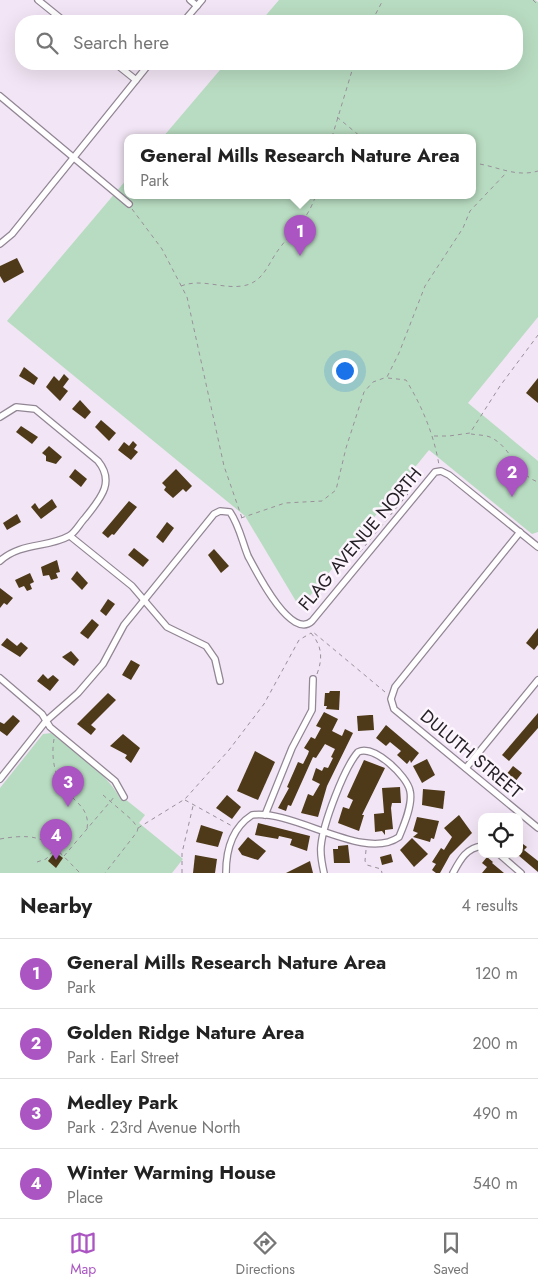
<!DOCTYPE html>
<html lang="en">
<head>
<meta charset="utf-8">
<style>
	:root { --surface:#fff; --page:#f6f6f6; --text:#222; --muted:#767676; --line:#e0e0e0; --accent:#ab55c3 }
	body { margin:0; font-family:Jost,sans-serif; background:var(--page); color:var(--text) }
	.controls { position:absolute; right:15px; bottom:15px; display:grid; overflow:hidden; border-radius:10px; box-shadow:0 5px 20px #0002 }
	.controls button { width:45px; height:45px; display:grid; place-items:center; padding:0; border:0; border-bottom:1px solid var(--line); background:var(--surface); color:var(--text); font:25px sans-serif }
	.you { position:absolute; left:344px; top:370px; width:18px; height:18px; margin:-12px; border:4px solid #fff; border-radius:50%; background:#1a73e8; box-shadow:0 0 0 8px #1a73e833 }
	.badge { display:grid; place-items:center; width:32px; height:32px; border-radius:50%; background:var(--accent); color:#fff; font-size:16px; font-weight:700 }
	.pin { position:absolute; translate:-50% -41px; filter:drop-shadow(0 1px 2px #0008) }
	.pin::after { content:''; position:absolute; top:26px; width:18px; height:15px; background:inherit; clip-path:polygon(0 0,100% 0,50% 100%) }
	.popup { position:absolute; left:124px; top:134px; width:352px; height:65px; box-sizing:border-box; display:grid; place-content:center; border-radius:10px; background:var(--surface); filter:drop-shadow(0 1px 4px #0005); font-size:16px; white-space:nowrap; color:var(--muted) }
	.popup b { font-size:19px; color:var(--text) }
	.popup::after { content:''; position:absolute; left:50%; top:100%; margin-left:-10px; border:10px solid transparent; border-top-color:var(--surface) }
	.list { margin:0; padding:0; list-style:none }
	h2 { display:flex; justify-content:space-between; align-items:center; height:65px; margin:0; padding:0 20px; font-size:21px }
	h2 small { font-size:16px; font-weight:400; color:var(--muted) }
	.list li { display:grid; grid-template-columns:32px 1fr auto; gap:15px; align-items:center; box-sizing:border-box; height:70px; padding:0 20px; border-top:1px solid var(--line) }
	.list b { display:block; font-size:19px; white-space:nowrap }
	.list p { margin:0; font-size:16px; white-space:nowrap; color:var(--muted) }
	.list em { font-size:16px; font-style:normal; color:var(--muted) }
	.icon { flex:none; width:28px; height:28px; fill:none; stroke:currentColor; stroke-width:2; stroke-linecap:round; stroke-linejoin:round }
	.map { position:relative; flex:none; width:538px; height:873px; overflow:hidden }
	.search { position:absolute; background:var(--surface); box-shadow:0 5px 20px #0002; left:15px; right:15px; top:15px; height:55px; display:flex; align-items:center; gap:12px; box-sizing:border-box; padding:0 18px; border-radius:20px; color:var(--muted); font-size:19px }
	.sheet { height:345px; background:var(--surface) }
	nav { display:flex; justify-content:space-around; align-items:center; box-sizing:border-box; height:70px; border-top:1px solid var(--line); background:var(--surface); font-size:14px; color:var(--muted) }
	nav a { display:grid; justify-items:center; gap:2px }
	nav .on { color:var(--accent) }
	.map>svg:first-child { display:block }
	.green { fill:#b8dcc1 }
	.building { fill:#4e3918 }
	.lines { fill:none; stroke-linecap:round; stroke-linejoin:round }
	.street-casing { stroke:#928695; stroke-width:8 }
	.path { stroke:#99909b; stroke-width:1; stroke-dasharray:4 4; stroke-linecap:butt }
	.street { stroke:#fff; stroke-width:5.5 }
	.labels { text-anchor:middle; stroke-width:5; stroke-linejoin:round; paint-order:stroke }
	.street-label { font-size:18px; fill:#262127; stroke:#fdf5fe }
</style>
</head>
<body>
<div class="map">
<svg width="538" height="873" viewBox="0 0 538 873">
	<rect width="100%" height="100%" fill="#f2e5f5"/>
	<!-- green -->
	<g class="green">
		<polygon points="279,0 535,0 538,2 538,317 468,403 538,461 538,532 532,534 429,450 300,608 245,516 7,321 127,179 128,195 472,195 472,137 163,137 225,64 517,64 517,21 261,21"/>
		<path d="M51,733C75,753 107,772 121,800L125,799L145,815L139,823L183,859L172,873H0V788L43,734Z"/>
	</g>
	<!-- building -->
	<g class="building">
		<polygon points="17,258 24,272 4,283 0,276 0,266"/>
		<polygon points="24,367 38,378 34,385 19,376"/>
		<polygon points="64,374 69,379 63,387 68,391 60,401 46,387 54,376 59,381"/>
		<polygon points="538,378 538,403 526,393"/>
		<polygon points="80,400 91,412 85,419 72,409"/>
		<polygon points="101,420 116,433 109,441 95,427"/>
		<polygon points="21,426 38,437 32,444 16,432"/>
		<polygon points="133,441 137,445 134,449 138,452 131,460 118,450 124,442 129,446"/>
		<polygon points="49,446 62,457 56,464 46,461 46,456 42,453"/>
		<polygon points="75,469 87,479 81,487 69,477"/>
		<polygon points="176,469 192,486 186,492 183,489 173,498 164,490 166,487 162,483"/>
		<polygon points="52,499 57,507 41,519 31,507 35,503 39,509"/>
		<polygon points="129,501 137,507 114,535 112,534 108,538 102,533"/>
		<polygon points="17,514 21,522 7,530 3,523"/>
		<polygon points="167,522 174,528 163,543 156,537"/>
		<polygon points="134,548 149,560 143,567 128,555"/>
		<polygon points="214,549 229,566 221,573 208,555"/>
		<polygon points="57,560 60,572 56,573 58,578 51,580 49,575 43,576 41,567"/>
		<polygon points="77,571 88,583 82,590 71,579"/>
		<polygon points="30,573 34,582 30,584 32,589 27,591 24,586 19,588 15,580"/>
		<polygon points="0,588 13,598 7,605 4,603 0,608"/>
		<polygon points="108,599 115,604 106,616 100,611"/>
		<polygon points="92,619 99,625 88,639 80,633"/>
		<polygon points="538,628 538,645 534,650 526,643"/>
		<polygon points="7,638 17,646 21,642 28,648 20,657 1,645"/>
		<polygon points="71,651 79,660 74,666 62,657"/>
		<polygon points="131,660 140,665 131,680 122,675"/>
		<polygon points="43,674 48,679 53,675 59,680 50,691 37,681"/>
		<polygon points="330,691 340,691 339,710 326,709 327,706 324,706 325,693 329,693"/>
		<polygon points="108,693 116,700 91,725 96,729 91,735 77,724"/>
		<polygon points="324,712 338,719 332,731 342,736 345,729 353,733 327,786 318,817 301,813 308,794 313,796 320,784 312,780 316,768 322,771 324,767 328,768 333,758 331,757 335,749 325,744 316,758 313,757 291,806 288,805 286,811 278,808 289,788 287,787 298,762 303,764 308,754 309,751 304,748 311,737 315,739 321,728 316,726"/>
		<polygon points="538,713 538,728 509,761 502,755"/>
		<polygon points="13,715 20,721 7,736 0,731 0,722 4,724"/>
		<polygon points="370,715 373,715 374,730 358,731 357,716"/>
		<polygon points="386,725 419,753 411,763 410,760 407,764 397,755 401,751 390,742 386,746 376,738"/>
		<polygon points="123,734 140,748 131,763 125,758 127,755 110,746"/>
		<polygon points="255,751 275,762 258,800 237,791"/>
		<polygon points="427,759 435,775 422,783 413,766"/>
		<polygon points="364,760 385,768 362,815 364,815 359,831 338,823 343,807 349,809 353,800 347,797"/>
		<polygon points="513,766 522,773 515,782 506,775"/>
		<polygon points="400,787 401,803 392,803 391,808 393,829 385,830 385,835 382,831 375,832 374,814 384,813 382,788"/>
		<polygon points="423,789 445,791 443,809 422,805"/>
		<polygon points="227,795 241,807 232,819 216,808"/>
		<polygon points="459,815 472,833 450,855 440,873 436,873 432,870 436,864 432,862 441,848 444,850 452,837 444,828"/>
		<polygon points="417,817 439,821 434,839 431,838 430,842 413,837 418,833 413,831"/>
		<polygon points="258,823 310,836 307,851 290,845 292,839 279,836 278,839 255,835"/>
		<polygon points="201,825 223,832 218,847 196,842"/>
		<polygon points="248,837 266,851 258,860 242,855 238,849"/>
		<polygon points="412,838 428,854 414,867 400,850"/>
		<polygon points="519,841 527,847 524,850 538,861 538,872 518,855"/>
		<polygon points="348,845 350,863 334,863 333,849 338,849 338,846"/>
		<polygon points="55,852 63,858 56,868 48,861"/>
		<polygon points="391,854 393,862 382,865 380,857"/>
		<polygon points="195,855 217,859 215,873 193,873"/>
		<polygon points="487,857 493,862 492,863 504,873 482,873 487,867 482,863"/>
		<polygon points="310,861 313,873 286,873"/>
	</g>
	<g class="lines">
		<!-- street casing -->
		<g class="street-casing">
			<g id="street">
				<polyline points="38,0 64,21"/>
				<polyline points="190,0 197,6"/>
				<polyline points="184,21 202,0"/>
				<polyline points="116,64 136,80"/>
				<polyline points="0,96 129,204"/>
				<polyline points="0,244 12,234 149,64"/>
				<path d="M0,417L16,407L35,409L98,461C116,483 99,500 85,518C80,523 75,533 69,536C48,548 21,542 0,561"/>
				<polyline points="520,532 395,687 391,699 394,709 538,828"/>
				<polyline points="70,536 132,586 167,627 206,646 215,659 220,681"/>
				<polyline points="0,678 42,714 50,727 115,781 124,797"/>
				<polyline points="466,768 538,680"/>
				<path d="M0,779L46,721L78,693L103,664L124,625L214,514L220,511L230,512C239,525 242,541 248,556C256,571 291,641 312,621L435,472L441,471L449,475L538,547"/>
				<polyline points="265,815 292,748 312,710 313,679"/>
				<polyline points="499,854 521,873"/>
				<path d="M226,873C226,851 232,828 252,815C294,809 364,862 399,837C404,825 413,804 410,791C407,776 374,744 358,752C344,768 323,824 321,846C320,855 322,864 324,873"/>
				<path d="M453,873C460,860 466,848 482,846"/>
			</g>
		</g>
		<!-- path -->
		<g class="path">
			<polyline points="533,0 538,5"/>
			<polyline points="372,21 383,0"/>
			<polyline points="337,117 361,137"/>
			<polyline points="332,137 354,64"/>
			<polyline points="340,137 360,137"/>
			<path d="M472,163C496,165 514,178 538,171"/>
			<polyline points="132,209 162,249 187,297 224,466 243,521"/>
			<path d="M181,286C202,278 221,289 242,286C264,283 268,263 279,249C295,227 306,223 316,195"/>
			<path d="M388,378L406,380C422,406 434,435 439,465"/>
			<path d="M471,434C477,435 485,435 490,437C512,447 515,474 538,482"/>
			<polyline points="434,436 449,436 470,433 500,386 538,335"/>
			<polyline points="241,518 285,503 322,501 336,490 346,448 364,392 373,382 387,377 399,353 425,286 463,228 470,211 507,172"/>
			<polyline points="360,552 426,472"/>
			<path d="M317,674C323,658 322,646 311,633L313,632L385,692"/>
			<path d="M54,739C51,756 54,777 66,791C78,804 90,810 87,829"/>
			<polyline points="103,795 132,820 138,828 137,832 105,873"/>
			<polyline points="185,800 232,826"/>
			<polyline points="138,828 185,799 229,750 264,704 299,640 311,633"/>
			<path d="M0,839C45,831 50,843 80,873"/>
			<polyline points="366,850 365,861 367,865 381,869 382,873"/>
			<polyline points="64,856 115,796"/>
			<polyline points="37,862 46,859 55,849"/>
			<polyline points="182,873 182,853 193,806"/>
		</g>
		<!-- street -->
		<use href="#street" class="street"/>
	</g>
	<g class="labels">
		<!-- street labels -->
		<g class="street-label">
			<text transform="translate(360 539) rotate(-50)" y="6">FLAG AVENUE NORTH</text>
			<text transform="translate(471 754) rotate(40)" y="6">DULUTH STREET</text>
		</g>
	</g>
</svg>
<div class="controls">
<button><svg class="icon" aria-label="locate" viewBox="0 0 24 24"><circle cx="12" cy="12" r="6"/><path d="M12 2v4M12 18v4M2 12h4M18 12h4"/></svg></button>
</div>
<div class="you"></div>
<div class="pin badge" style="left:300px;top:256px">1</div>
<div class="popup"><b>General Mills Research Nature Area</b>Park</div>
<div class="pin badge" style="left:512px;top:497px">2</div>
<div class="pin badge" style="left:68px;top:807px">3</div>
<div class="pin badge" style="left:56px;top:860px">4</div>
<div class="search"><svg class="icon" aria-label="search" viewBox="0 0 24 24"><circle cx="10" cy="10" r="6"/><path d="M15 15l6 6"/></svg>Search here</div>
</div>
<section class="sheet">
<h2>Nearby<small>4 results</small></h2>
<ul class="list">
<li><span class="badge">1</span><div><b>General Mills Research Nature Area</b><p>Park</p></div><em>120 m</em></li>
<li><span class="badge">2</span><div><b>Golden Ridge Nature Area</b><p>Park · Earl Street</p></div><em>200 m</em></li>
<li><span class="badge">3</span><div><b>Medley Park</b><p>Park · 23rd Avenue North</p></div><em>490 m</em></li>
<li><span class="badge">4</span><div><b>Winter Warming House</b><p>Place</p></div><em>540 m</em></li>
</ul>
</section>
<nav>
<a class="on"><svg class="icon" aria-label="map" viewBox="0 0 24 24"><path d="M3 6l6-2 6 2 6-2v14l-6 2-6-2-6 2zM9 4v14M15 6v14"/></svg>Map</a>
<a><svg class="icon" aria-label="directions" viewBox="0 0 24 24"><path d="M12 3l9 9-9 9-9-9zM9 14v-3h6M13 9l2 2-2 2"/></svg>Directions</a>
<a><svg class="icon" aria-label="saved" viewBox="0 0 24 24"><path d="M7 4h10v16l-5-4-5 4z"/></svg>Saved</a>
</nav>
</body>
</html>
